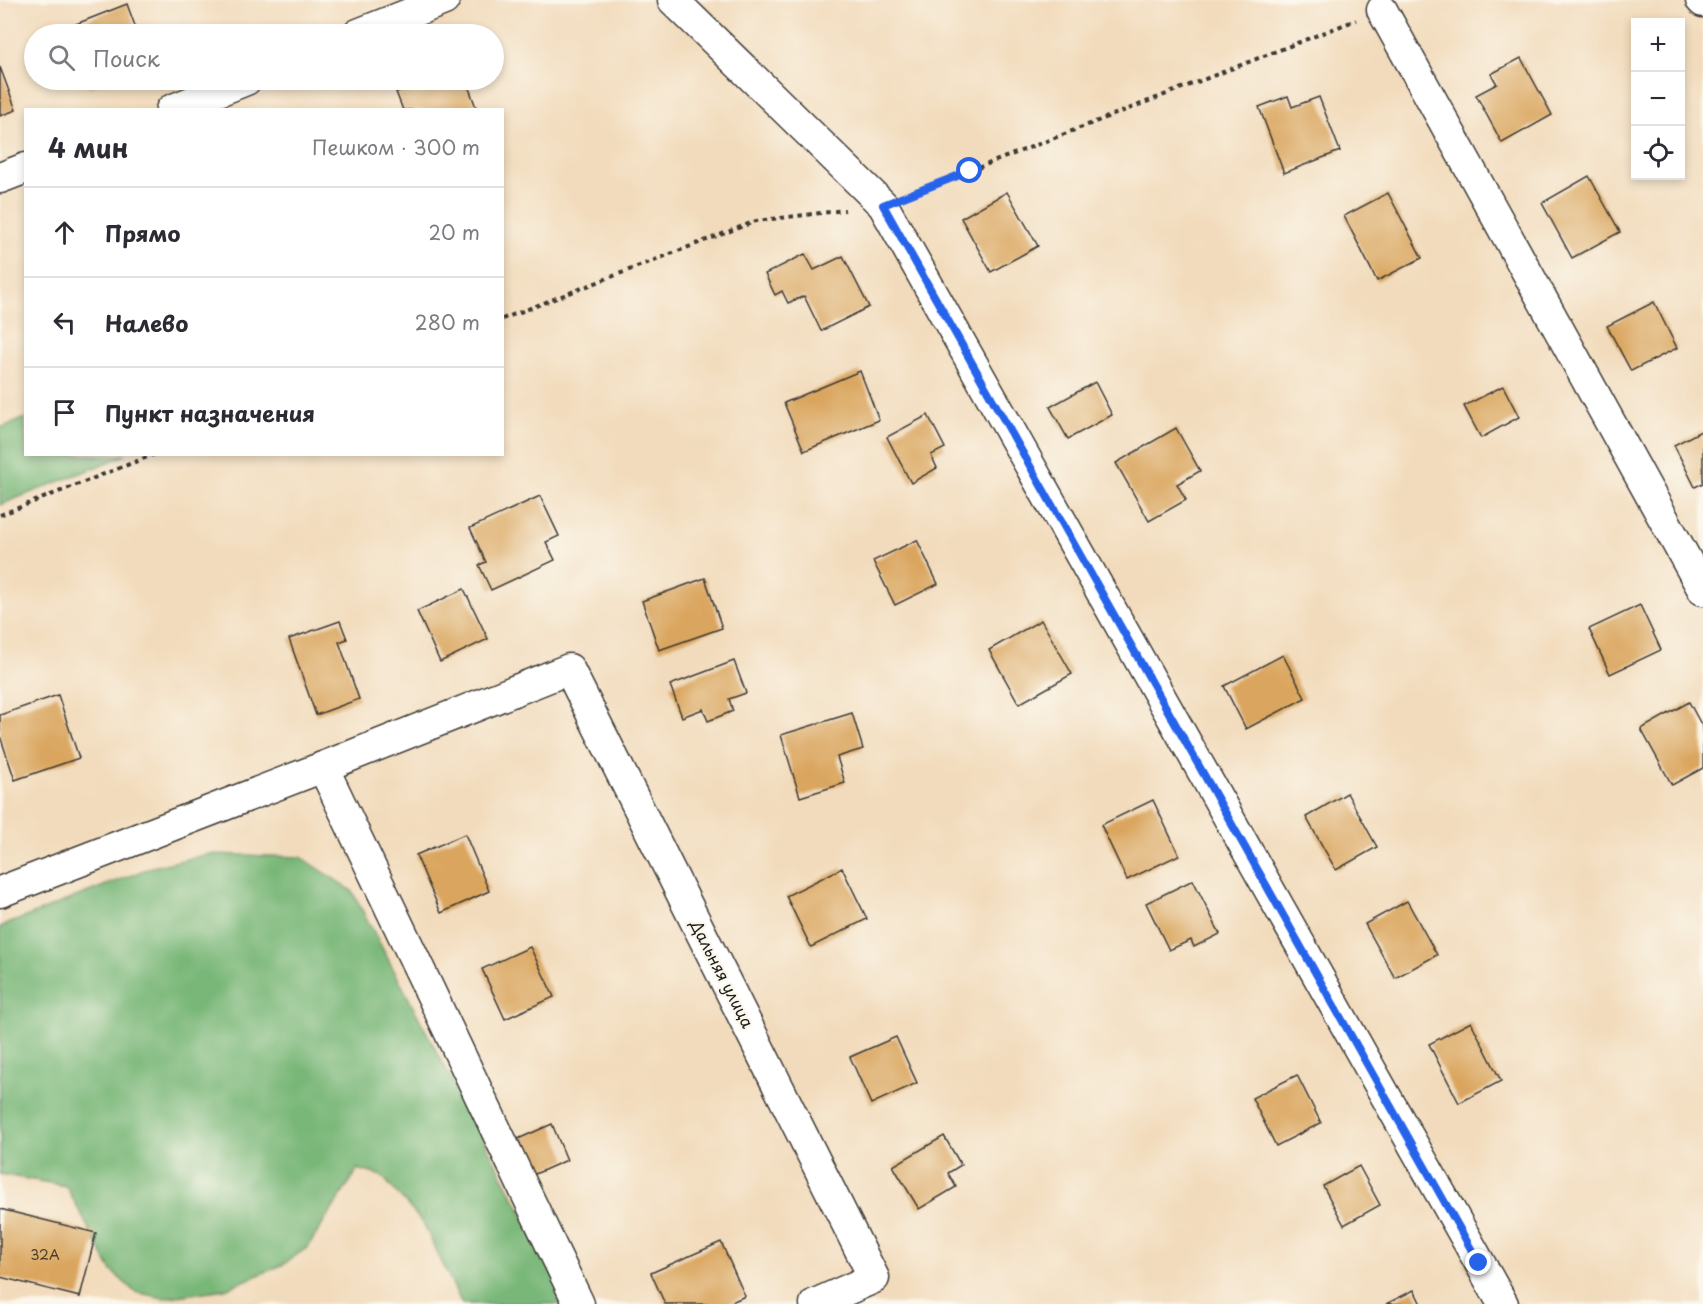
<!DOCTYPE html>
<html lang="ru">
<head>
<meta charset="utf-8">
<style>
	:root { --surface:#fff; --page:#f2f2f3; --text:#2b2b33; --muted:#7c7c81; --line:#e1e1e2 }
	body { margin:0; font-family:"Playpen Sans",sans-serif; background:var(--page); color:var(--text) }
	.controls { position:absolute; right:18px; top:18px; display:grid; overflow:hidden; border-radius:0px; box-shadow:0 3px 9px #0003 }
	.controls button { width:54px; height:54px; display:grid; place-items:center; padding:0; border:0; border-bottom:2px solid var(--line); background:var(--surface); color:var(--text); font:30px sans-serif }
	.stop { position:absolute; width:18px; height:18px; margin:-14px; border:4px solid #2563eb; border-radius:50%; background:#fff }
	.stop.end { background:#2563eb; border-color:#fff; box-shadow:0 2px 6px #0008 }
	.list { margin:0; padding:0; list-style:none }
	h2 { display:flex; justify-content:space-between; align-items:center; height:78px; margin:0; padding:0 24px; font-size:26px }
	h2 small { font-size:20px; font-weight:400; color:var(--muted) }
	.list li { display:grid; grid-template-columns:39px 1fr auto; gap:18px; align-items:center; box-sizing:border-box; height:90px; padding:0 24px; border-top:2px solid var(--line) }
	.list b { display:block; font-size:22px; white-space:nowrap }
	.list em { font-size:20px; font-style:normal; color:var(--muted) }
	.icon { flex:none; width:33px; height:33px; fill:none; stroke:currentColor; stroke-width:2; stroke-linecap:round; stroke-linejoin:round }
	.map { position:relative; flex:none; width:1703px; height:1304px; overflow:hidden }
	.search { position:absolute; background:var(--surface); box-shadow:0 3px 9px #0003; left:24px; top:24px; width:480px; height:66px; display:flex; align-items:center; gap:15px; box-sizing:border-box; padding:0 21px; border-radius:33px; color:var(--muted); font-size:22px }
	.panel { position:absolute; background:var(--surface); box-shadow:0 3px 9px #0003; left:24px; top:108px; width:480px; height:348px; border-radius:0px }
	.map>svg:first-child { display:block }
	.forest { fill:#79b778; stroke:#4a6a4a; stroke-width:1.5 }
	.building { fill:#daa65f }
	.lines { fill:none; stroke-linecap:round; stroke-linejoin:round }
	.street-casing { stroke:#3c3934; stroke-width:33 }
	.path { stroke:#3c3934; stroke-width:4; stroke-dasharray:4.5 4.5; stroke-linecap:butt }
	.street { stroke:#fff; stroke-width:30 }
	.route { stroke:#2563eb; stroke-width:8 }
	.labels { text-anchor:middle; stroke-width:5; stroke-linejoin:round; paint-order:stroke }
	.number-label { font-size:14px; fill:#4c3e2d }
	.street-label { font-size:16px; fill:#1c1c1c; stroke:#fbf7ec }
</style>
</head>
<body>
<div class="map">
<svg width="1703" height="1304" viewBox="0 0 1703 1304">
	<rect width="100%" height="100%" fill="#fbf7ec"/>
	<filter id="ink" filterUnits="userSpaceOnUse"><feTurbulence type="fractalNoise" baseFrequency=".0167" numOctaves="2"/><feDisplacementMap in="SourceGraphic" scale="12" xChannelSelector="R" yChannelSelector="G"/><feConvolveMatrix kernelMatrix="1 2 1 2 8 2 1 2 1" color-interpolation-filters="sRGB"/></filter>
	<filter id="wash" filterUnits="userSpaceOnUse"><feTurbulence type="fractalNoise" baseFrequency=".008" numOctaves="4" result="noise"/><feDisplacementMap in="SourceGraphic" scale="24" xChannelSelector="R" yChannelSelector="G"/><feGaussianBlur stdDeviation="1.35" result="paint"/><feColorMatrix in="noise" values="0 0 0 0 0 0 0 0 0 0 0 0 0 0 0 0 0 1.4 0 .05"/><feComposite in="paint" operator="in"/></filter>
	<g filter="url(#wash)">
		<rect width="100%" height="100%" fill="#f2dbbc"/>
		<!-- forest -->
		<g class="forest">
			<polygon points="25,418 26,454 126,455 0,505 0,428"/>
			<polygon points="209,854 301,857 352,891 564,1292 564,1304 462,1304 423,1223 382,1176 358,1169 308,1247 282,1265 225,1289 164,1298 135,1292 111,1270 66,1186 0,1174 0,927 152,867"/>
		</g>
		<g id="blocks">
			<!-- building -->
			<g class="building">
				<polygon points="127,4 138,34 69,34 66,28"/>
				<polygon points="1521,58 1552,115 1502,143 1476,95 1497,84 1491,74"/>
				<polygon points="0,67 16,110 0,116"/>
				<polygon points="86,80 109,80 89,87"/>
				<polygon points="430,80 466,80 477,110 403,110 396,92"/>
				<polygon points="1288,96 1292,107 1319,97 1340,151 1284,173 1259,107"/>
				<polygon points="1589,176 1620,232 1572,258 1542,203"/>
				<polygon points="1007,192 1038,246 991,272 961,218"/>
				<polygon points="1388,193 1422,258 1377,281 1344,216"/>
				<polygon points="805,254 814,270 843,256 869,307 821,331 804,296 788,303 782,291 775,295 765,274"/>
				<polygon points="1654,302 1677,348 1631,371 1607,326"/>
				<polygon points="860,371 879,420 804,451 784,403"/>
				<polygon points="1095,382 1112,415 1068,439 1050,407"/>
				<polygon points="1503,386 1519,417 1481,438 1464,406"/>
				<polygon points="928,415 945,448 931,455 937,468 911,483 887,437"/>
				<polygon points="1176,428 1200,471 1177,484 1186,500 1149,521 1116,463"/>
				<polygon points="1703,430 1703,483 1695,487 1674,445"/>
				<polygon points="540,496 559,536 546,542 555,560 491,590 479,565 486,562 470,528"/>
				<polygon points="917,540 938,584 895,605 873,561"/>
				<polygon points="705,578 722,628 659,650 642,601"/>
				<polygon points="464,589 488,639 440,662 417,611"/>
				<polygon points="1640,605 1661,650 1610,674 1589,629"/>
				<polygon points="1041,620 1072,674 1019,704 989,650"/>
				<polygon points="340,621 347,639 339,642 359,699 316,715 289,639"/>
				<polygon points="1283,655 1305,698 1246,729 1224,686"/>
				<polygon points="734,661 746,693 729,699 733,711 708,721 703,709 682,717 670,685"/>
				<polygon points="58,695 79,758 15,780 0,736 0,715"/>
				<polygon points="1689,702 1703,728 1703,768 1672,785 1641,729"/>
				<polygon points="852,713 863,749 837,757 845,783 800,797 781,735"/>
				<polygon points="1347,793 1377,847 1336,870 1306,817"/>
				<polygon points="1153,800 1179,855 1127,880 1101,825"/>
				<polygon points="465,834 489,891 441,913 416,855"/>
				<polygon points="842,868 867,919 811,947 786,896"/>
				<polygon points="1193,880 1220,934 1194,947 1191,940 1169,950 1146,903"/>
				<polygon points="1407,901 1437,955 1395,978 1365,924"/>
				<polygon points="530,947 554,997 505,1019 482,969"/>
				<polygon points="1471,1022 1501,1081 1459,1103 1429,1044"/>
				<polygon points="896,1037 917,1083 871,1104 850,1057"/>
				<polygon points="1297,1075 1321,1123 1276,1146 1252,1098"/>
				<polygon points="552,1124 567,1160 533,1175 518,1139"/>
				<polygon points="944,1136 961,1165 948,1173 956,1187 919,1209 893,1166"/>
				<polygon points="1359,1166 1380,1205 1344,1225 1323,1186"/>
				<polygon points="0,1209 96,1233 80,1297 0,1277"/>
				<polygon points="721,1242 745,1296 727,1304 665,1304 651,1273"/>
				<polygon points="1414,1290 1421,1304 1386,1304"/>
			</g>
		</g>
	</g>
	<g filter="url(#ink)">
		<use href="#blocks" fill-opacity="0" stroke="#3c3934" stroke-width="1.5"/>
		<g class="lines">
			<!-- street casing -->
			<g class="street-casing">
				<g id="street">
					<polyline points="673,0 883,205 1503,1304"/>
					<polyline points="1701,0 1703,2"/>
					<polyline points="1382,10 1703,590"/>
					<polyline points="358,34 444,0"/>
					<polyline points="171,110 246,80"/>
					<polyline points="0,178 26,168"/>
					<polyline points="323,767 579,1304"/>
					<polyline points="0,892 323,767 569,669 874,1278 815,1304"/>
				</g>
			</g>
			<!-- path -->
			<g class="path">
				<polyline points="911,194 1356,20"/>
				<polyline points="502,319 756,221 845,210"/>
				<polyline points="0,515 155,454"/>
			</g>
			<!-- street -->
			<use href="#street" class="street"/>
		</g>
	</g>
	<g class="lines" filter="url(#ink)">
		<!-- route -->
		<polyline class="route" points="970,171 883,205 1479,1263"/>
	</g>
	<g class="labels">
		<!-- number labels -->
		<g class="number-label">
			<text x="45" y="1260">32А</text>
		</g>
		<!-- street labels -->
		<g class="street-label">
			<text transform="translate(722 974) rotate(63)" y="6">Дальняя улица</text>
		</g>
	</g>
</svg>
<div class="controls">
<button>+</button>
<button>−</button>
<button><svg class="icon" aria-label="locate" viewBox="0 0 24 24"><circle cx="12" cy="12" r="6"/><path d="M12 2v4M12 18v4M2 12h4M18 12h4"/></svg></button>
</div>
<div class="stop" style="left:970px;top:171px"></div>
<div class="stop end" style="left:1479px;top:1263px"></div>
<div class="search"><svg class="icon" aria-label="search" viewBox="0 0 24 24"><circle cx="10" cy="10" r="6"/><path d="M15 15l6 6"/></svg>Поиск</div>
<section class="panel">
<h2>4 мин<small>Пешком · 300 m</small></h2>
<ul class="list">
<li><svg class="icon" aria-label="ahead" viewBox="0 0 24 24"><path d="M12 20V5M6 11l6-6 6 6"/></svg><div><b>Прямо</b></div><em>20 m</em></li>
<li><svg class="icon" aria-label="left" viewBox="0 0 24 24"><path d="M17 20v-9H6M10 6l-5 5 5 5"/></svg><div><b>Налево</b></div><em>280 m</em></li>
<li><svg class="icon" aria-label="arrive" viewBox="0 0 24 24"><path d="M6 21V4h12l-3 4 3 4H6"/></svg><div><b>Пункт назначения</b></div></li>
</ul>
</section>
</div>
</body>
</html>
